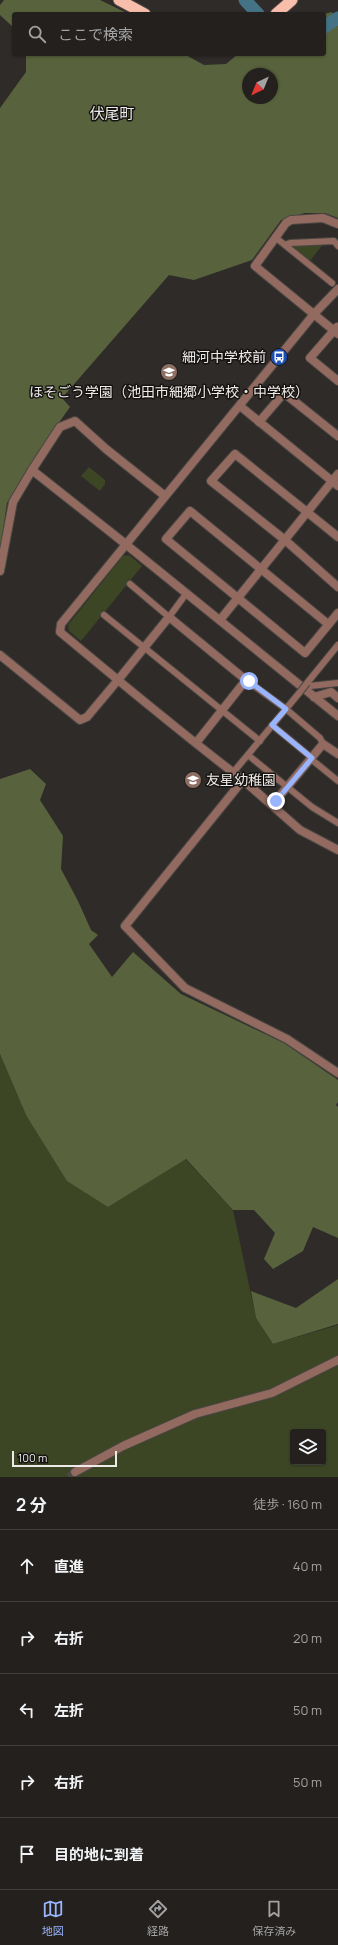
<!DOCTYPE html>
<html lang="ja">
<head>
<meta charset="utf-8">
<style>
	:root { --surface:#23201e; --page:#2f2d2b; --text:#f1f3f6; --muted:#a3a3a4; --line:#403e3c; --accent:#99b5fd }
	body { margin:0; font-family:Manrope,"Noto Sans JP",sans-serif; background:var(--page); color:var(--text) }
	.controls { position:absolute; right:12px; bottom:12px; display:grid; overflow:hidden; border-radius:4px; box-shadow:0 1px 3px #0004 }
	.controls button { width:36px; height:36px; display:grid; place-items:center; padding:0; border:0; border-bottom:1px solid var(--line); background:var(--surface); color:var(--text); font:20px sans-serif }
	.compass { position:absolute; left:242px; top:68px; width:36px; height:36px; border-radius:50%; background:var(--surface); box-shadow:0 1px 3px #0004; rotate:223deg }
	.scale { position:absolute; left:12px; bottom:10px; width:105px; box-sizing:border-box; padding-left:4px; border:2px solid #edeae8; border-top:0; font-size:11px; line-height:14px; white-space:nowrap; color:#edeae8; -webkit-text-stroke:3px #161412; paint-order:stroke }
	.stop { position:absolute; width:12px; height:12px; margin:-9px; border:3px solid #99b5fd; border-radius:50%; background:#fff }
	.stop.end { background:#99b5fd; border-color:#fff; box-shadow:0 1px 4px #0008 }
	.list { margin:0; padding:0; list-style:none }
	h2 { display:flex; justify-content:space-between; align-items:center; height:52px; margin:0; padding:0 16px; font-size:17px }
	h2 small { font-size:13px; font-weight:400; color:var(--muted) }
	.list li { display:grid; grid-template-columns:26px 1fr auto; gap:12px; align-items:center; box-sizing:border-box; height:72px; padding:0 16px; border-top:1px solid var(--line) }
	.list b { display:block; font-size:15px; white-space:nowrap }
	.list em { font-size:13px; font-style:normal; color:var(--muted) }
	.icon { flex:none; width:22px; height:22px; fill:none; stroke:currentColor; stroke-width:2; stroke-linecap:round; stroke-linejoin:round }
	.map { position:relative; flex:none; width:338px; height:1477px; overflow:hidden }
	.search { position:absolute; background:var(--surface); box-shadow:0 1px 3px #0004; left:12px; right:12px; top:12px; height:44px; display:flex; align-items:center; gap:10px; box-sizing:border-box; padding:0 14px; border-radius:4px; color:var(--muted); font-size:15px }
	.sheet { height:412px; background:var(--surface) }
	nav { display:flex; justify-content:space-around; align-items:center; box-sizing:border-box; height:56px; border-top:1px solid var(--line); background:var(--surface); font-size:11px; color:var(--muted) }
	nav a { display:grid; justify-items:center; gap:2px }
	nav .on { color:var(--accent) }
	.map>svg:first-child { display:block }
	.green { fill:#3c4625; fill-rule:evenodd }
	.forest { fill:#58633d; fill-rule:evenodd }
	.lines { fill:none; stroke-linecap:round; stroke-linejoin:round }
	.river { stroke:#447385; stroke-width:13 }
	.minor-tunnel { stroke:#4c4845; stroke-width:8; stroke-dasharray:8 4; stroke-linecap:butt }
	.pedestrian-casing { stroke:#4a4643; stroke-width:8 }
	.minor-casing { stroke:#4a4643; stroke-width:10 }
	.tertiary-casing { stroke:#4a4643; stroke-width:10 }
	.trunk-casing { stroke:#4a4643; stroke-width:13 }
	.pedestrian { stroke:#926a60; stroke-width:6 }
	.minor { stroke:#926a60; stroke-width:8 }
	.tertiary { stroke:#926a60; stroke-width:8 }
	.trunk { stroke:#f9bdac; stroke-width:11 }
	.pedestrian-bridge-casing { stroke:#4a4643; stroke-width:8; stroke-linecap:butt }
	.pedestrian-bridge { stroke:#926a60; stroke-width:6 }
	.route { stroke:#99b5fd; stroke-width:5 }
	.labels { text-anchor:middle; stroke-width:3; stroke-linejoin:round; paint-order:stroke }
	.poi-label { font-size:14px; fill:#edeae8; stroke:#161412; text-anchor:end }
	.neighbourhood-label { font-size:15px; fill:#edeae8; stroke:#161412 }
</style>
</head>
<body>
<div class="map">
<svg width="338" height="1477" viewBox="0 0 338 1477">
	<rect width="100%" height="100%" fill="#2f2b28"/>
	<!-- green -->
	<g class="green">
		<polygon points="324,243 309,262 293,248 294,245"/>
		<polygon points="89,467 105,480 105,484 100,491 81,476"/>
		<polygon points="129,555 142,566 81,641 69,631 68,625 123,556"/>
		<path d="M0,1054L26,1115L108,1207L185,1159L233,1210L256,1318L273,1344L338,1325V1477H0ZM293,1432H323V1462H293Z"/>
	</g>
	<!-- forest -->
	<g class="forest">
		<polygon points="4,0 100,0 129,14 14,14 14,28 0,15 0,5"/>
		<path d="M332,12L338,27V218L325,213H305L281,220L252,260L194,280L169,275L62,398L70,407L36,455L7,503L0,551V108L26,72V54H184L204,65L226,64L238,54H324V14ZM248,74H272V98H248Z"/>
		<polygon points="30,769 46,784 40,800 63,836 61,869 78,901 91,930 98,935 89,944 112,977 133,952 181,994 284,1043 338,1080 338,1102 336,1105 338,1107 338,1238 313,1227 303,1251 273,1269 264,1259 275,1233 254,1210 233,1210 186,1159 108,1207 67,1181 26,1115 0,1054 0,779"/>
		<polygon points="338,1279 338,1324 273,1344 256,1318 251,1291 296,1308"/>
	</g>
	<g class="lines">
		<!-- river -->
		<g class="river">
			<polyline points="245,0 258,14"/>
			<polyline points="324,27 338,18"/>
		</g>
		<!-- minor-tunnel -->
		<polyline class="minor-tunnel" points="69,1477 75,1472"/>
		<!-- pedestrian casing -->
		<g class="pedestrian-casing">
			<g id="pedestrian">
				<polyline points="275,237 332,283"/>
				<polyline points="285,245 290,243 334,241 338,246"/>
				<polyline points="130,584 169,617 183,598"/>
				<polyline points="104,615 260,741"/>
				<polyline points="246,680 286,709 320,738 323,744"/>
				<polyline points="307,683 338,645"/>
				<polyline points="310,686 338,683"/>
				<polyline points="272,725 312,758"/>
				<polyline points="248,755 312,807 338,823"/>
				<polyline points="311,759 338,781"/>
				<polyline points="236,769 300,692"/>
			</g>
		</g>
		<!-- minor casing -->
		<g class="minor-casing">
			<g id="minor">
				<polyline points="338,224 323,218 291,220 286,223 255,266 338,334"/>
				<polyline points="337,327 310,358 338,381"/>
				<polyline points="240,406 338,486"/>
				<polyline points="259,422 284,393 338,436"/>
				<polyline points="32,470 60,427 75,421 106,449 165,496"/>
				<polyline points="338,537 235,454 211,481 285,540 338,587"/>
				<polyline points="220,620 338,474"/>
				<polyline points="328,624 190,511 166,539 305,653 338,613"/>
				<polyline points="314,697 331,692 338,698"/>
				<path d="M196,743L246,680L169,617L118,680L124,685C163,717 202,749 243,780L300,830L338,850"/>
				<polyline points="243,780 125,926 185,988 287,1039 338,1073"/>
				<polyline points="272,805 323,744 338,754"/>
				<polyline points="75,1472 123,1446 195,1414 272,1393 338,1360"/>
			</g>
		</g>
		<!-- tertiary casing -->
		<g class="tertiary-casing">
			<g id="tertiary">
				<polyline points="0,571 13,502 32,470 118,538 338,716"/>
				<polyline points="0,655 80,720 87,717 118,680 60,632 61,624 314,314 338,289"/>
			</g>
		</g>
		<!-- trunk casing -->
		<g class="trunk-casing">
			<g id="trunk">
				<polyline points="119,0 145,14"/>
				<polyline points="276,14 292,0"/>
			</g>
		</g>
		<!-- pedestrian -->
		<use href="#pedestrian" class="pedestrian"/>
		<!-- minor -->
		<use href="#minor" class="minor"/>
		<!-- tertiary -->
		<use href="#tertiary" class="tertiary"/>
		<!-- trunk -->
		<use href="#trunk" class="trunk"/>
		<!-- pedestrian-bridge casing -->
		<g class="pedestrian-bridge-casing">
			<polyline id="pedestrian-bridge" points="300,692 307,683"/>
		</g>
		<!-- pedestrian-bridge -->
		<use href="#pedestrian-bridge" class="pedestrian-bridge"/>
	</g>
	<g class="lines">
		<!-- route -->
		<polyline class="route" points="249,681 286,709 272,725 312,758 276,801"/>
	</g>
	<!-- icons -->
	<defs>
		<g id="bus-disc" transform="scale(0.9)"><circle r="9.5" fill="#1a4fb4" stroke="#161412"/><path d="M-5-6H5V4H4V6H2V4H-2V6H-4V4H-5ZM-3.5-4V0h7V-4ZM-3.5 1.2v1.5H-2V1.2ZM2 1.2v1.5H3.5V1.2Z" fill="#fff"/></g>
		<g id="school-disc" transform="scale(0.9)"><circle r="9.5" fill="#8d6e63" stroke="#161412"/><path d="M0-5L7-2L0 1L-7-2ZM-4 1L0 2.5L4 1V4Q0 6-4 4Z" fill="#fff"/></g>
	</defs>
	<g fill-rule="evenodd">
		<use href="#bus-disc" x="279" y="357"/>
		<use href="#school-disc" x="169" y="372"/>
		<use href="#school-disc" x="193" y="780"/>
	</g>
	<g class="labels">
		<!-- poi labels -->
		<g class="poi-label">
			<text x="266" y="362">細河中学校前</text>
			<text x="169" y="397" text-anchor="middle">ほそごう学園（池田市細郷小学校・中学校）</text>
			<text x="206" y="785" text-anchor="start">友星幼稚園</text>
		</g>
		<!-- neighbourhood labels -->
		<g class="neighbourhood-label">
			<text x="112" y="119">伏尾町</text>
		</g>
	</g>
</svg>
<div class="controls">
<button><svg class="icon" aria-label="layers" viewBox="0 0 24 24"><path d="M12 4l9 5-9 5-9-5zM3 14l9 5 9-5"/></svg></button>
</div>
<svg class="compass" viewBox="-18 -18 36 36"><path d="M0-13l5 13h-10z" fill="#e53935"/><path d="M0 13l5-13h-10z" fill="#a3a3a4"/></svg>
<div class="scale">100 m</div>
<div class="stop" style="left:249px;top:681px"></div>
<div class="stop end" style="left:276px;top:801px"></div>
<div class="search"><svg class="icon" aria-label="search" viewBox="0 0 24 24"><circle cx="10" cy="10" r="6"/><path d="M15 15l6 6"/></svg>ここで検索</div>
</div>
<section class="sheet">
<h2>2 分<small>徒歩 · 160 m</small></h2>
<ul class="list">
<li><svg class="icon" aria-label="ahead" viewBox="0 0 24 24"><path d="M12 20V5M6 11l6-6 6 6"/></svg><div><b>直進</b></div><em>40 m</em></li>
<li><svg class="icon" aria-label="right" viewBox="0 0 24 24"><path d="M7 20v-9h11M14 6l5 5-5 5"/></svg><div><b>右折</b></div><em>20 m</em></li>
<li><svg class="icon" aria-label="left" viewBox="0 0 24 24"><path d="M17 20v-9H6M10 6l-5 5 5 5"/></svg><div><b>左折</b></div><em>50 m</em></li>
<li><svg class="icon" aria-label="right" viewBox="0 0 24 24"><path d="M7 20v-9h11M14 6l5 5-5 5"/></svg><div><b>右折</b></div><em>50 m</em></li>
<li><svg class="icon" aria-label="arrive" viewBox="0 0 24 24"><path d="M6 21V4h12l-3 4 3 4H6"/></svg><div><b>目的地に到着</b></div></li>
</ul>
</section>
<nav>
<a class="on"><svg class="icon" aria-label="map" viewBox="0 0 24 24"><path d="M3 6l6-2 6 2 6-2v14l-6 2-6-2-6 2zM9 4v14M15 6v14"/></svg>地図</a>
<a><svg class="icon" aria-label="directions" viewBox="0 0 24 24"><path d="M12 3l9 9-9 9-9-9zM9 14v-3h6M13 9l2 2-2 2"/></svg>経路</a>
<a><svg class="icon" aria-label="saved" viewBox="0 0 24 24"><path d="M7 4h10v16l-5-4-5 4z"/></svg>保存済み</a>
</nav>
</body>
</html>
